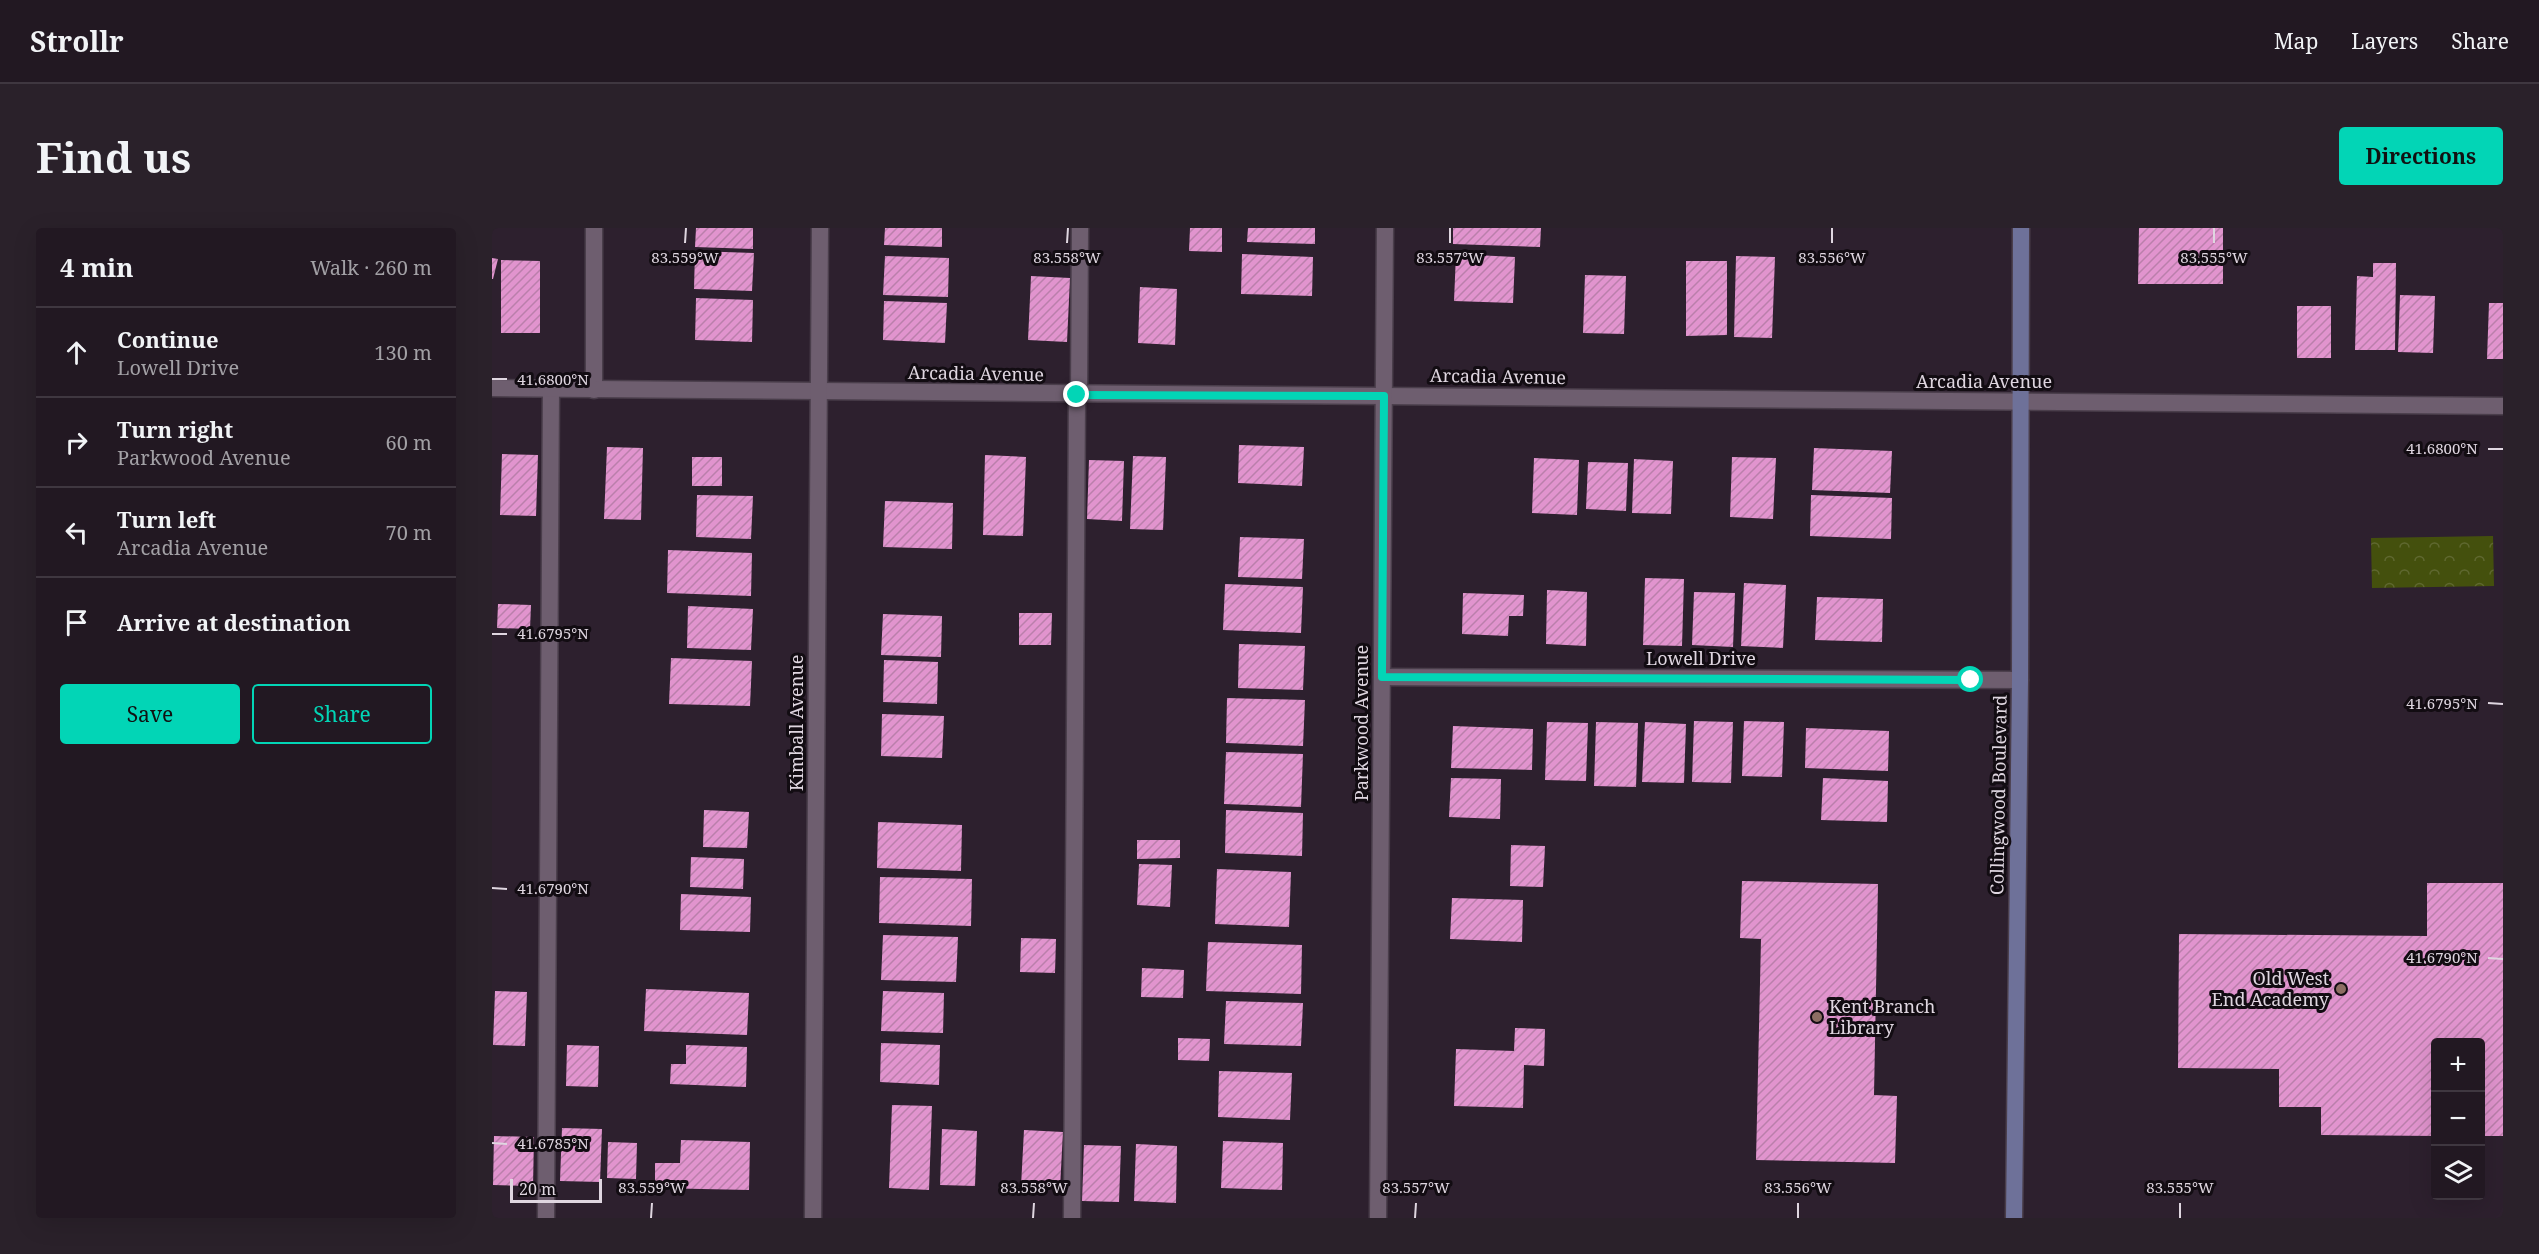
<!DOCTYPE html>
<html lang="en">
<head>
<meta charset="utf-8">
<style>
	:root { --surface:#221822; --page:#2a212a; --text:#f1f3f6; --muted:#a2a0a5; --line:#3f3740; --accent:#02d5b6 }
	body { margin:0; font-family:"Noto Serif",serif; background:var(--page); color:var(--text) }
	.controls { position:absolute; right:18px; bottom:18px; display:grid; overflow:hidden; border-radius:6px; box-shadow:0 6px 24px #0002 }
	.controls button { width:54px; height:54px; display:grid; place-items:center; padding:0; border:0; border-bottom:2px solid var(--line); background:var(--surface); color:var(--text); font:30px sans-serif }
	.scale { position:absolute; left:18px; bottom:15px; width:92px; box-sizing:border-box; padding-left:6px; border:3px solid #dfd6e0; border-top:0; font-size:16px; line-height:21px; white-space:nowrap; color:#dfd6e0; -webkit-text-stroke:4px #120c12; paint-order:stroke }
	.stop { position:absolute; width:18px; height:18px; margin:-14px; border:4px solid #02d5b6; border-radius:50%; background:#fff }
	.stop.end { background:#02d5b6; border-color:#fff; box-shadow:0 2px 6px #0008 }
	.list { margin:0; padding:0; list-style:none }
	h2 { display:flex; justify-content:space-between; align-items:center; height:78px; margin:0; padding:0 24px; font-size:26px }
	h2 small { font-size:20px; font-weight:400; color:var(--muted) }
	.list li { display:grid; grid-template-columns:39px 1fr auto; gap:18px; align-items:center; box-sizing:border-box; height:90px; padding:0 24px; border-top:2px solid var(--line) }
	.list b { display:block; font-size:22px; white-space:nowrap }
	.list p { margin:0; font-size:20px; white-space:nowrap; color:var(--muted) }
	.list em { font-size:20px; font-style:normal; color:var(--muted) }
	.actions { display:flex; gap:12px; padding:18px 24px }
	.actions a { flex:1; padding:14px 0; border:2px solid var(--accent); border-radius:6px; text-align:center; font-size:21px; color:var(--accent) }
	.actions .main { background:var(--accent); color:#111 }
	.icon { flex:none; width:33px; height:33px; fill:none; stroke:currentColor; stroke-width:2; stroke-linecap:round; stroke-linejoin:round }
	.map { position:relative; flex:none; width:2011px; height:990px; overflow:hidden; border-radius:6px }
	header { display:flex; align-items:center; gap:36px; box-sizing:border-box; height:84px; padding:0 30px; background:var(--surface); border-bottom:2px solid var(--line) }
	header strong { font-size:28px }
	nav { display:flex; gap:33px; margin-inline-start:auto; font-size:21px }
	.intro { display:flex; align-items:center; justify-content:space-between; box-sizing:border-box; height:144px; padding:0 36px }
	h1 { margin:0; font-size:42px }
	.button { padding:15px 27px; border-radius:6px; background:var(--accent); color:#111; font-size:21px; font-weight:700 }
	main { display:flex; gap:36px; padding:0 36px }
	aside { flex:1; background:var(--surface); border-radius:6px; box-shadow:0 6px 24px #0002 }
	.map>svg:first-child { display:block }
	.park { fill:url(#park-crowns) }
	.building { fill:url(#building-hatch) }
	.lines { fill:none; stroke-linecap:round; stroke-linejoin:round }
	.service-casing { stroke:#4a3e4b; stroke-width:19 }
	.minor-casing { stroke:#4a3e4b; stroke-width:19 }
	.secondary-casing { stroke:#4a3e4b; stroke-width:19 }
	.service { stroke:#6e5e6f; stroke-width:16 }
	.minor { stroke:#6e5e6f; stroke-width:16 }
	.secondary { stroke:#6e7199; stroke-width:16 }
	.route { stroke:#02d5b6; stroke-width:8 }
	.ticks { fill:none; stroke:#dfd6e0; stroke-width:2 }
	.education-dot { fill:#8d6e63; stroke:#120c12; stroke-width:2 }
	.labels { text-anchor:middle; stroke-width:6; stroke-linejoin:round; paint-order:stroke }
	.street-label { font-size:18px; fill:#dfd6e0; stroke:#120c12 }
	.poi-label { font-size:18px; fill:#dfd6e0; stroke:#120c12; text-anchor:end }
	.ticks-label { font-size:15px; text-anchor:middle; fill:#dfd6e0; stroke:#120c12; stroke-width:6; stroke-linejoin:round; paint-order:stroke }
</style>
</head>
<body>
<header>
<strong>Strollr</strong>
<nav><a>Map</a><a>Layers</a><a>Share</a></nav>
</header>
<div class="intro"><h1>Find us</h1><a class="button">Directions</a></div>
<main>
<aside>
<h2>4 min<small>Walk · 260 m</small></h2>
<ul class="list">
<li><svg class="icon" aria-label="ahead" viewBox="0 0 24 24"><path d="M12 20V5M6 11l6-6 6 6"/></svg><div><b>Continue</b><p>Lowell Drive</p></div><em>130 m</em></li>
<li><svg class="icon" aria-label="right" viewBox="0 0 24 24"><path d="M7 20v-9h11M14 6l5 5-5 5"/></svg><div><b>Turn right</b><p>Parkwood Avenue</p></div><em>60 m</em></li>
<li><svg class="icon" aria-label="left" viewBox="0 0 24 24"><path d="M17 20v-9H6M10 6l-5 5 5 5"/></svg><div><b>Turn left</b><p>Arcadia Avenue</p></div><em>70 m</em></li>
<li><svg class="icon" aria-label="arrive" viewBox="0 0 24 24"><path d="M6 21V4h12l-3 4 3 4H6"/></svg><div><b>Arrive at destination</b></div></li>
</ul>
<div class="actions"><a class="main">Save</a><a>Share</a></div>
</aside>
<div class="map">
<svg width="2011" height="990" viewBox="0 0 2011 990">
	<defs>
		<pattern id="park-crowns" width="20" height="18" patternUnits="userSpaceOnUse" patternTransform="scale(1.5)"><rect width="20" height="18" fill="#44500d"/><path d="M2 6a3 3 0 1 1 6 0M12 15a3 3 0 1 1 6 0" fill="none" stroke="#5f6830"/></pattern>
		<pattern id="building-hatch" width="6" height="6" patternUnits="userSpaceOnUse" patternTransform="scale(1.5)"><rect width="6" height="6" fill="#e194ce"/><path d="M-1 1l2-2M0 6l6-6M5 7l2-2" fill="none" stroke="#ba7fab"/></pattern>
	</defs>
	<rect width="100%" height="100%" fill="#2d202e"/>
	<!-- park -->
	<polygon class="park" points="2001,308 2002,358 1880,360 1879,310"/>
	<!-- building -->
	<g class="building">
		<polygon points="204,0 261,0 261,21 203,19"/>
		<polygon points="393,0 450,0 450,19 392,17"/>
		<polygon points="698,0 730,0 730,24 697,23"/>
		<polygon points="756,0 823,0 823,16 755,14"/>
		<polygon points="961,0 1049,0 1048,19 961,16"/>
		<polygon points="1647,0 1731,0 1731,56 1646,56"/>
		<polygon points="203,23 262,25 260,63 202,61"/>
		<polygon points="750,26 821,29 820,68 749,66"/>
		<polygon points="964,26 1023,29 1021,75 962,73"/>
		<polygon points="393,28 457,30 456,69 391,67"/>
		<polygon points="1244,28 1283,29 1280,110 1242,109"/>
		<polygon points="0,30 6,31 1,51 0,51"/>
		<polygon points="9,32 48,33 48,105 9,105"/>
		<polygon points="1194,33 1235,33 1235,107 1194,108"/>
		<polygon points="1881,35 1904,35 1903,122 1863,122 1865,48 1881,49"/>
		<polygon points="1093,47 1134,48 1132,106 1091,105"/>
		<polygon points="539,48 578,50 575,114 536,112"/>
		<polygon points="648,59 685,61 683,117 646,115"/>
		<polygon points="1908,67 1943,68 1941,125 1906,124"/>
		<polygon points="204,70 261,72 260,114 203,112"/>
		<polygon points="392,73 455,75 453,115 391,112"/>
		<polygon points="1997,75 2011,75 2011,131 1995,131"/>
		<rect x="1805" y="78" width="34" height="52"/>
		<polygon points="747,217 812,219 810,258 746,255"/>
		<polygon points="115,219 151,220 149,292 112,291"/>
		<polygon points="1322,220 1400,223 1398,265 1320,262"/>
		<polygon points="10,226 46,227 44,288 8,287"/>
		<polygon points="493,227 534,229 531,308 491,307"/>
		<polygon points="641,228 674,229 671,302 638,301"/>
		<rect x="200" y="229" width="30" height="29"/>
		<polygon points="1240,229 1284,230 1281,291 1238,289"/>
		<polygon points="1042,230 1087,232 1085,287 1040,285"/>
		<polygon points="1142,231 1181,233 1179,286 1140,285"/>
		<polygon points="597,232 632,233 630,293 595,291"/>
		<polygon points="1096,234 1136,235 1134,283 1094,281"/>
		<polygon points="205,267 261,268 259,311 204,309"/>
		<polygon points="1319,267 1400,270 1399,311 1318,308"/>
		<polygon points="393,273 461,275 460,321 391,319"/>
		<polygon points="748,309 812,311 810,351 746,349"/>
		<polygon points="176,322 260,325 259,368 175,365"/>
		<polygon points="1153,350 1192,351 1190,418 1151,417"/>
		<polygon points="1252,355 1294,357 1291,420 1249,418"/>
		<polygon points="733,356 811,359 809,405 731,402"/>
		<polygon points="1055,362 1095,364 1094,418 1054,416"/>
		<polygon points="1202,364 1243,365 1241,419 1200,417"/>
		<polygon points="971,365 1032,367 1031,388 1017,388 1016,408 970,406"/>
		<polygon points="1325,369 1391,371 1390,414 1323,412"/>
		<polygon points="6,376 39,377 38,401 5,400"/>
		<polygon points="196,378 261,381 259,422 195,420"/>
		<polygon points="527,385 560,385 559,417 527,417"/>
		<polygon points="391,386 450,388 449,429 389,427"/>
		<polygon points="747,416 813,418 811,462 746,460"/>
		<polygon points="179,430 260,433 258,478 177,476"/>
		<polygon points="392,432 446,434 445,476 391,474"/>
		<polygon points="735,470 813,472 811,518 734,515"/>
		<polygon points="390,486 452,488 450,530 389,528"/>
		<polygon points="1202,493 1241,494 1239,555 1200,554"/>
		<polygon points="1252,493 1292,494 1290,549 1250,548"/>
		<polygon points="1055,494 1096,495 1094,553 1053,552"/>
		<polygon points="1104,494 1146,495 1144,559 1102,558"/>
		<polygon points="1153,494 1194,496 1192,555 1150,554"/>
		<polygon points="961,498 1041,501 1040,542 959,540"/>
		<polygon points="1314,500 1397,503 1396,543 1313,540"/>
		<polygon points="734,524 811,526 809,579 732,576"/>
		<polygon points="959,550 1009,551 1008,591 957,589"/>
		<polygon points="1331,550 1396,553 1395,594 1329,592"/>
		<polygon points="212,582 257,584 255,620 211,619"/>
		<polygon points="734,582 811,585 810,628 733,625"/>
		<polygon points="386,594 470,597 469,643 385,640"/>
		<polygon points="645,612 688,612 688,630 645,631"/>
		<polygon points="1019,617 1053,618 1051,659 1018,658"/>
		<polygon points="199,629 252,631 251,661 198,659"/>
		<polygon points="647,636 680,637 678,679 645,677"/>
		<polygon points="725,641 799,644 797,699 723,696"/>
		<polygon points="388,649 480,651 479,698 387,695"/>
		<polygon points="1250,653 1386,656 1382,867 1405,868 1403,935 1264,932 1269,711 1248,710"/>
		<polygon points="1935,655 2011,655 2011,908 1988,908 1988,814 1944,814 1944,908 1829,907 1829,879 1787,879 1787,841 1686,840 1687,706 1935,708"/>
		<polygon points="189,666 259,669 258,704 188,702"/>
		<polygon points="960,670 1031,672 1030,714 958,711"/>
		<polygon points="391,707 466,709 464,754 389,752"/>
		<polygon points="529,710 564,711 563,745 528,744"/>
		<polygon points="716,714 810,717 809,766 714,763"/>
		<polygon points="650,740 692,742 691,770 649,769"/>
		<polygon points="154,761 257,765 255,807 152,803"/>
		<polygon points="3,763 35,764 33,818 1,817"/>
		<polygon points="391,763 452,765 451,805 389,803"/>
		<polygon points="734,773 811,775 809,818 732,816"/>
		<polygon points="1023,800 1053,801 1052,838 1032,837 1031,880 962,878 964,821 1022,823"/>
		<polygon points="686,810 718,811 717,833 686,832"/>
		<polygon points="389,815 448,817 447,857 388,854"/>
		<polygon points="75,817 107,818 106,859 74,858"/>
		<polygon points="194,817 255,819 254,859 178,856 179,836 194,836"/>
		<polygon points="727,843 800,845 798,892 726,889"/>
		<polygon points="400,877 440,878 437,962 397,960"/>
		<polygon points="70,900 110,901 108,954 68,953"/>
		<polygon points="450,901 485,903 483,958 448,957"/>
		<polygon points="532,902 571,904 568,960 529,958"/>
		<polygon points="2,908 42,909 41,958 1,957"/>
		<polygon points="189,912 258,914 257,962 163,960 163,935 188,935"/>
		<polygon points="731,913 791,915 790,962 729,960"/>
		<polygon points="116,914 145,915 144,951 115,950"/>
		<polygon points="644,916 685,918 684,975 642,973"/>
		<polygon points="592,917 629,918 627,974 590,973"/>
	</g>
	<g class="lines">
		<!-- service casing -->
		<g class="service-casing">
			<g id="service">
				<polyline points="102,162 102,0"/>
				<polyline points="587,167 588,0"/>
				<polyline points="54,990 59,161"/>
				<polyline points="580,990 585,167"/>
			</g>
		</g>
		<!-- minor casing -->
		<g class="minor-casing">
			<g id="minor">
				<polyline points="0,160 2011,178"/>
				<polyline points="890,449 1528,452"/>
				<polyline points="321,990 328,0"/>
				<polyline points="886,990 893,0"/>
			</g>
		</g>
		<!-- secondary casing -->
		<g class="secondary-casing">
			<polyline id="secondary" points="1522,990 1528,452 1529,0"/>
		</g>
		<!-- service -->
		<use href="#service" class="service"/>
		<!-- minor -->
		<use href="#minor" class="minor"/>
		<!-- secondary -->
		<use href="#secondary" class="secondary"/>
	</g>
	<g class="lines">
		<!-- route -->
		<polyline class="route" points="585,167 892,168 890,449 1479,452"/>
	</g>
	<!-- ticks -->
	<path class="ticks" d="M193,15L194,0M575,15L576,0M958,15V0M1340,15V0M1722,15V0M0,151H15M1996,221H2011M0,406H15M1996,475L2011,476M0,660L15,661M1996,730L2011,731M0,915L15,916M159,990L160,975M541,990L542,975M923,990L924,975M1306,990V975M1688,990V975"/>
	<!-- markers -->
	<g class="education-dot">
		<circle cx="1849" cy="761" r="6"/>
		<circle cx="1325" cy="789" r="6"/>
	</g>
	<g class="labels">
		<!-- street labels -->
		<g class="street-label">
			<text transform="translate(484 146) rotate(1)" y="6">Arcadia Avenue</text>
			<text transform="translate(1006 149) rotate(1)" y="6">Arcadia Avenue</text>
			<text x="1492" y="160">Arcadia Avenue</text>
			<text x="1209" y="437">Lowell Drive</text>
			<text transform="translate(305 495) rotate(-90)" y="6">Kimball Avenue</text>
			<text transform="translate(870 495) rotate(-90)" y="6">Parkwood Avenue</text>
			<text transform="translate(1507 567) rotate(-89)" y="6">Collingwood Boulevard</text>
		</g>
		<!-- poi labels -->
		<g class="poi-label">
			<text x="1837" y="757">Old West<tspan x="1837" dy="21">End Academy</tspan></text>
			<text x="1337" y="785" text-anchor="start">Kent Branch<tspan x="1337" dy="21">Library</tspan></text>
		</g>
	</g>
	<g class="ticks-label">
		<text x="193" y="35">83.559°W</text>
		<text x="575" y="35">83.558°W</text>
		<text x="958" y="35">83.557°W</text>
		<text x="1340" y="35">83.556°W</text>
		<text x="1722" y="35">83.555°W</text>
		<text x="61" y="157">41.6800°N</text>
		<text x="1950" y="226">41.6800°N</text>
		<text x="61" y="411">41.6795°N</text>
		<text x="1950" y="481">41.6795°N</text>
		<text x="61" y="666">41.6790°N</text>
		<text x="1950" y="735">41.6790°N</text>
		<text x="61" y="921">41.6785°N</text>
		<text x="160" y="965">83.559°W</text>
		<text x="542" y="965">83.558°W</text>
		<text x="924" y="965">83.557°W</text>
		<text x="1306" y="965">83.556°W</text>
		<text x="1688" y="965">83.555°W</text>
	</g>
</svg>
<div class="controls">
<button>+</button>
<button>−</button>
<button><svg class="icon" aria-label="layers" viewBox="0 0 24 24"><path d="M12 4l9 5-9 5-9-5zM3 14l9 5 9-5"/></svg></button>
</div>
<div class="scale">20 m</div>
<div class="stop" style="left:1479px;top:452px"></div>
<div class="stop end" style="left:585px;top:167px"></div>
</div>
</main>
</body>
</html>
